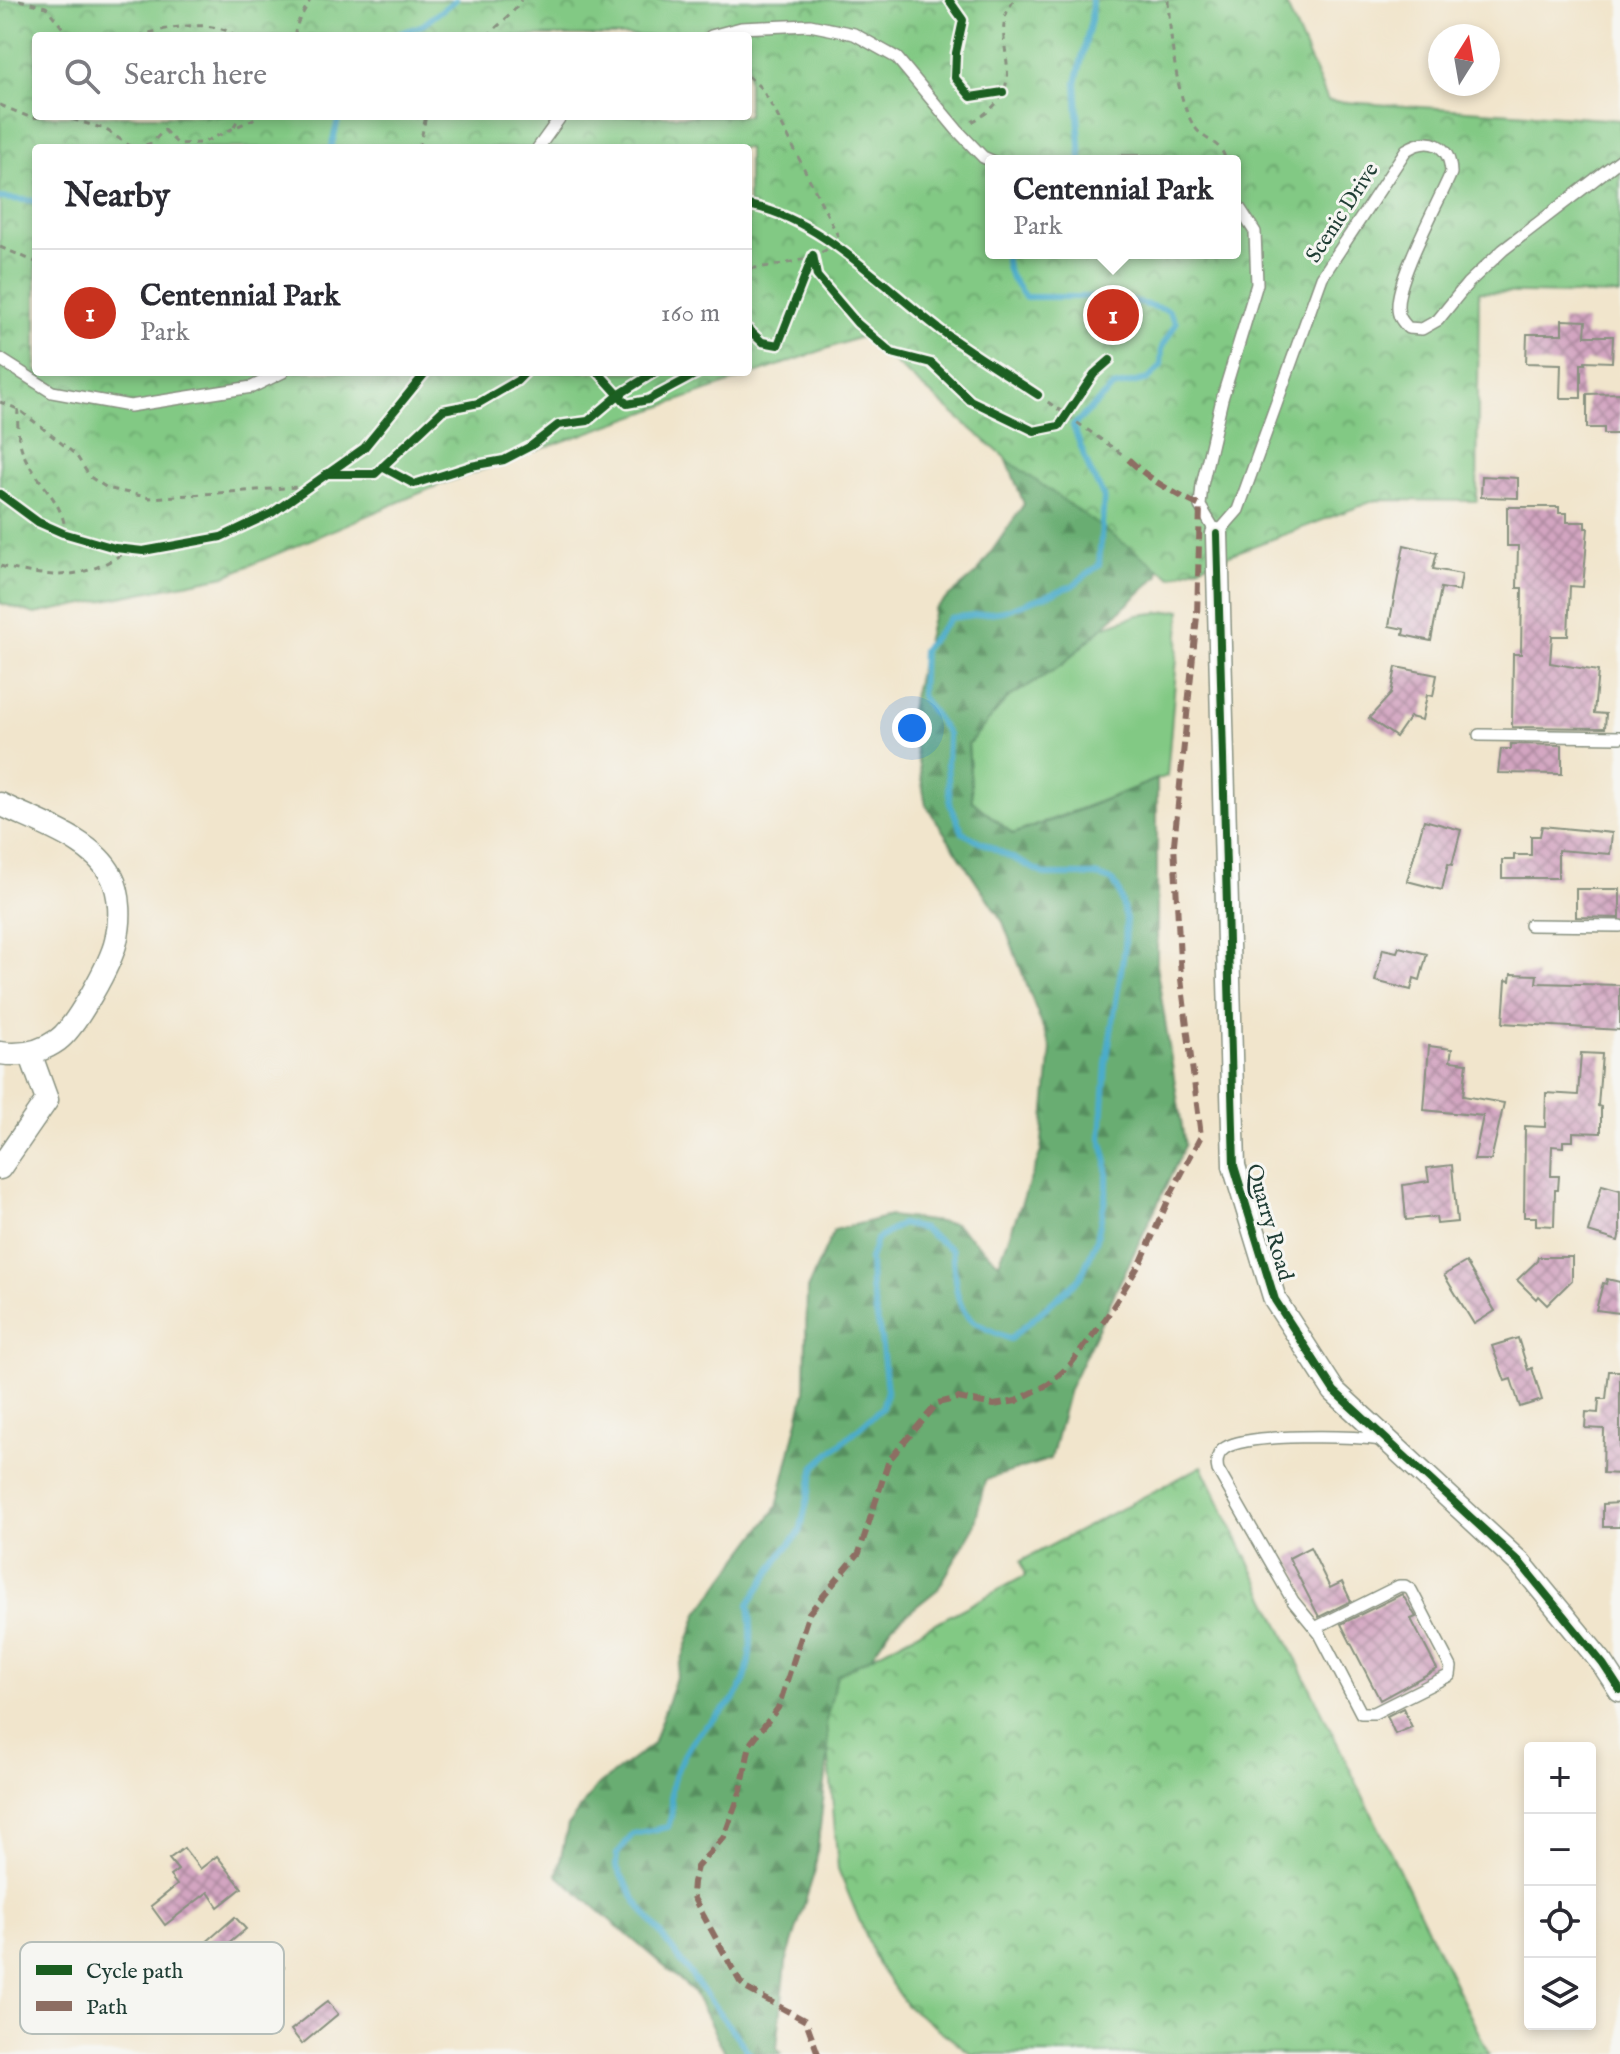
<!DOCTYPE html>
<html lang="en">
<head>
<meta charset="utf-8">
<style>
	:root { --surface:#fff; --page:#f7f7f7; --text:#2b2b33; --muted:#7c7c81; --line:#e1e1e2; --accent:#c8321e }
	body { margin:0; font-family:"IM FELL English",serif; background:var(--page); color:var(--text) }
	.controls { position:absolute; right:24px; bottom:24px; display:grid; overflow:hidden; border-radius:8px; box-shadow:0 4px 12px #0003 }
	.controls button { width:72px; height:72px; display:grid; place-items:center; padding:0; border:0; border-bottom:2px solid var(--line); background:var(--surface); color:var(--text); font:40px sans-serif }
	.compass { position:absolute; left:1428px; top:24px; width:72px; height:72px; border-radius:50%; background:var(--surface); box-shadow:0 4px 12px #0003; rotate:11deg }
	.you { position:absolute; left:912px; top:728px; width:28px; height:28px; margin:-20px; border:6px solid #fff; border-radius:50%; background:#1a73e8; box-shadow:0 0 0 12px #1a73e833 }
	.badge { display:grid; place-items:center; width:52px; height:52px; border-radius:50%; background:var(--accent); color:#fff; font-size:26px; font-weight:700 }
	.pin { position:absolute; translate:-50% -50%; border:4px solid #fff; box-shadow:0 2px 8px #0006 }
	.popup { position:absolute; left:985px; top:155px; width:256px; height:104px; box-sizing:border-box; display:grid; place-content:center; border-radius:8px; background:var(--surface); filter:drop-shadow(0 2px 6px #0005); font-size:26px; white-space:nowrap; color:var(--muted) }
	.popup b { font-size:30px; color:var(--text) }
	.popup::after { content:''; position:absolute; left:50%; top:100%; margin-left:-16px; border:16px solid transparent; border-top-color:var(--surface) }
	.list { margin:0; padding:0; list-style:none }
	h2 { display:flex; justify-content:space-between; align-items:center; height:104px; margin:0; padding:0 32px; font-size:34px }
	h2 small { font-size:26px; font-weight:400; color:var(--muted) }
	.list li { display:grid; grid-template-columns:52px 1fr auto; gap:24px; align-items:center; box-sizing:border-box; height:128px; padding:0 32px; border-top:2px solid var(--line) }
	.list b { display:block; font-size:30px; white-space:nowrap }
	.list p { margin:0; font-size:26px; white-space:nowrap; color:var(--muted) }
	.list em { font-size:26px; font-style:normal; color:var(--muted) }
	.icon { flex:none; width:44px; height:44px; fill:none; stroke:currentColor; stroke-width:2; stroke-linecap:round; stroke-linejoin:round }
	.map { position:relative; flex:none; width:1620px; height:2054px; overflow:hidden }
	.search { position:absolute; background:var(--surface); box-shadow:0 4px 12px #0003; left:32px; top:32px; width:720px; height:88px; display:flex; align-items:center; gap:20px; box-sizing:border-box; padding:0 28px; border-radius:8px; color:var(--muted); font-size:30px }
	.panel { position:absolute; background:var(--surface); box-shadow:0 4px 12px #0003; left:32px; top:144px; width:720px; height:232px; border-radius:8px }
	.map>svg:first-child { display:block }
	.grass { fill:#82c984; stroke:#50835c; stroke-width:2 }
	.forest { fill:url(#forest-firs); stroke:#447553; stroke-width:2; fill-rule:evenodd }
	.park { fill:url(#park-crowns); stroke:#50835c; stroke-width:2; fill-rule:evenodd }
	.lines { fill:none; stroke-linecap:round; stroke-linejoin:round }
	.stream { stroke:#4bacca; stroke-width:6 }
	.building { fill:url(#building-cross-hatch) }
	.service-casing { stroke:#889180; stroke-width:14 }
	.minor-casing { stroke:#889180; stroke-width:25 }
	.path { stroke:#889180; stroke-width:3; stroke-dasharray:6 6; stroke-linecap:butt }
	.service { stroke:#fff; stroke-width:11 }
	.minor { stroke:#fff; stroke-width:22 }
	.quiet { stroke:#8d6e63; stroke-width:6; stroke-dasharray:12 6; stroke-linecap:butt }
	.cycleway-casing { stroke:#f6f6f2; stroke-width:13 }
	.cycleway { stroke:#1b5e20; stroke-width:8 }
	.labels { text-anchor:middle; stroke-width:6; stroke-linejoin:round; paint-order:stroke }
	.street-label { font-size:22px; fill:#1f3d34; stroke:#f6f6f2 }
	.key { fill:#f6f6f2; stroke:#b6beb9; stroke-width:2 }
	.key-label { font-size:22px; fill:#1f3d34 }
</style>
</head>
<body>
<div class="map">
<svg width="1620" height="2054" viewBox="0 0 1620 2054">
	<defs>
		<pattern id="forest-firs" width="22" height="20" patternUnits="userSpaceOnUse" patternTransform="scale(2)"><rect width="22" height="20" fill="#69ad72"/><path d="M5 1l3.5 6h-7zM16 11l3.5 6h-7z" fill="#568e5e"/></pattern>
		<pattern id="park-crowns" width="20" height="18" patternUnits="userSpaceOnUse" patternTransform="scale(2)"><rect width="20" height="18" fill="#82c984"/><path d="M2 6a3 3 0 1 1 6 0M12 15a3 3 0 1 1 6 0" fill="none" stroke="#6aa46d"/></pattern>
		<pattern id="building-cross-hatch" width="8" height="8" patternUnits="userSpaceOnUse" patternTransform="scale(2)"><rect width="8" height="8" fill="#d3a5c1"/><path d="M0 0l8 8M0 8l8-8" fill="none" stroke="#ab889e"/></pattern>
	</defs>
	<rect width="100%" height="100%" fill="#f6f6f2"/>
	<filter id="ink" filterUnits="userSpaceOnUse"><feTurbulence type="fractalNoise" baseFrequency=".0125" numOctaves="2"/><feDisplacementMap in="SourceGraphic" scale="16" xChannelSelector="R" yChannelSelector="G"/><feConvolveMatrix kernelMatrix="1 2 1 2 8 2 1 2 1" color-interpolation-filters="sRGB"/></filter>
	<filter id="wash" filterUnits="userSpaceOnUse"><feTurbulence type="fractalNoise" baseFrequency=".006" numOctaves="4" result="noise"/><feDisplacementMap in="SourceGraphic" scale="32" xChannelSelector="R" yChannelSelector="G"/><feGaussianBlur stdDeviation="1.8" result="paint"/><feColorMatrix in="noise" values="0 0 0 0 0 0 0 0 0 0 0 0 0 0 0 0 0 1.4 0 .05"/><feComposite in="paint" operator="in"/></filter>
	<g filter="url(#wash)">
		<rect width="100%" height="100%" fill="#f1e5cc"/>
		<!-- grass -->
		<polygon class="grass" points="1181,610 1167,776 1013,834 972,801 968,743 1008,698 1062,665 1100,628 1138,615"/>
		<!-- forest -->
		<path class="forest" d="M1291,116L1159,489V575L1062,665L1008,698L968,744L972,801L1013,834L1067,815L1157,779V971L1185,1146L1069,1389L1051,1459L985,1480L974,1527L938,1589L892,1626L852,1685L829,1750L815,1870L786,1963L777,2048L782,2054H726L693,1991L557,1875L568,1825L596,1787L653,1744L698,1613L777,1507L805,1391L807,1289L834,1230L890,1216L955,1224L999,1263L1041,1151L1051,1049L1003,922L926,805L909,714L934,609L977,573L1024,504L997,435L807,132ZM991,161H1235V253H991Z"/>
		<!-- park -->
		<g class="park">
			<path d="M0,0H1284L1328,101L1620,120V295L1479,292L1477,501L1376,500L1171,577L1010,462L863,336L441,484L225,576L35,614L0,603ZM36,36H748V116H36ZM36,148H748V372H36ZM991,161H1235V253H991Z"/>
			<polygon points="1202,1466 1489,2054 972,2054 907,2006 878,1965 838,1869 826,1721 837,1675 1025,1576 1021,1561"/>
		</g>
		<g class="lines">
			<!-- stream -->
			<g class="stream">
				<polyline points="393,36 423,25 455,0"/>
				<polyline points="331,148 339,116"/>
				<polyline points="1081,161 1076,83 1091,20 1092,0"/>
				<polyline points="0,198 36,201"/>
				<path d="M750,2054L636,1901L616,1866L617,1854L633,1834L668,1827C675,1807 670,1808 671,1791C672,1778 683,1756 690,1745C701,1727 720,1716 733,1700C753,1677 753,1632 749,1604L783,1552L800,1532L815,1466L882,1408L887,1390L881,1339L871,1288L870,1259L876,1240L901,1224L923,1229L952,1250C955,1272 953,1309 975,1322C986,1329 999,1334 1010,1339L1081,1277L1097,1239L1107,1189V1162L1101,1138L1106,1063L1125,946L1126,919L1119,891L1113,881L1096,875H1046L963,833L950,804L947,764L948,734L921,696L923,650L950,618L1004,611L1072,586L1099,565L1104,497L1090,471L1073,426L1113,387L1149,379L1161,365L1162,347L1176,323L1168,310L1114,297H1025C1015,284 1004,270 1006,253"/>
			</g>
		</g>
		<g id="blocks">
			<!-- building -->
			<g class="building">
				<polygon points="1562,320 1586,321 1585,336 1613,336 1612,362 1585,361 1585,364 1581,364 1581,398 1560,398 1561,364 1526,363 1527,334 1562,334"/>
				<polygon points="1620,393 1620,434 1604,434 1604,428 1587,428 1587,394"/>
				<polygon points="1482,476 1518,478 1518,498 1481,497"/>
				<polygon points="1507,507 1559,507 1559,513 1567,513 1567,522 1585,522 1585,528 1588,528 1583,587 1570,586 1568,636 1552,636 1550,663 1598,671 1594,713 1606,714 1605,728 1512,727 1513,654 1521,654 1522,588 1517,588 1518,546 1507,546"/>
				<polygon points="1404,545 1437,553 1433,569 1462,574 1459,591 1441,588 1431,641 1403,635 1404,629 1389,626"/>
				<polygon points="1396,667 1437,675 1433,696 1427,695 1422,720 1410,717 1396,737 1369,718 1391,694"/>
				<polygon points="1511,744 1562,745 1562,774 1498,773 1501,749 1511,749"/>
				<polygon points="1424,820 1461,830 1452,865 1448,864 1442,890 1407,881"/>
				<polygon points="1542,826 1612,833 1610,854 1558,850 1558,878 1502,878 1502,860 1514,860 1514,855 1531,855 1531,836 1540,836"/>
				<polygon points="1576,889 1620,889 1620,918 1576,917"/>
				<polygon points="1399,947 1427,954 1420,980 1414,978 1411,990 1375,981 1383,949 1397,952"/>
				<polygon points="1511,974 1537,975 1536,983 1620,985 1620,1030 1503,1023 1506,980 1510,981"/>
				<polygon points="1429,1046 1452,1049 1450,1061 1467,1063 1463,1096 1504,1103 1491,1160 1474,1160 1483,1116 1424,1110"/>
				<polygon points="1581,1053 1602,1054 1598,1106 1601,1107 1601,1133 1573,1132 1573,1141 1563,1141 1563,1147 1552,1146 1551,1176 1559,1176 1558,1190 1555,1190 1554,1226 1536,1225 1536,1217 1524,1217 1525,1126 1545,1127 1546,1093 1578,1095"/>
				<polygon points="1452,1165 1457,1222 1437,1224 1436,1217 1406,1220 1403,1185 1429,1181 1427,1168"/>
				<polygon points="1602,1185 1620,1190 1620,1232 1618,1241 1588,1232"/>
				<polygon points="1538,1257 1572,1257 1572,1280 1547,1305 1538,1296 1536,1299 1517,1280 1537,1261"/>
				<polygon points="1466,1262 1495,1311 1474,1324 1444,1275"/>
				<polygon points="1607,1279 1620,1282 1620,1313 1596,1310 1603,1283 1606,1284"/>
				<polygon points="1518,1338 1528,1370 1532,1368 1542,1400 1520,1407 1511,1379 1505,1381 1492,1346"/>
				<polygon points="1609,1371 1620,1371 1620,1474 1603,1473 1604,1429 1585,1428 1586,1412 1598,1413 1599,1399 1606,1399"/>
				<polygon points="1620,1503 1620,1527 1603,1527 1603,1504"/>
				<polygon points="1310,1547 1330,1588 1342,1582 1351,1601 1319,1617 1289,1558"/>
				<polygon points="1402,1594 1416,1617 1411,1619 1437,1669 1380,1700 1341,1624"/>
				<polygon points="1403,1708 1412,1727 1395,1734 1387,1716"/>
				<polygon points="184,1848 200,1869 217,1856 242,1888 218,1907 208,1892 165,1925 151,1906 177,1885 170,1876 178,1870 169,1859"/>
				<polygon points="235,1917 246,1929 214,1956 204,1944"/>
				<polygon points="272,1953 284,1967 236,2007 205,1973 220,1959 239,1981"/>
				<polygon points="328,2001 338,2014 302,2044 291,2030"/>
			</g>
		</g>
	</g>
	<g filter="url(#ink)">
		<use href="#blocks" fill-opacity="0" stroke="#889180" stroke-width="2"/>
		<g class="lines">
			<!-- service casing -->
			<g class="service-casing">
				<g id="service">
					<polyline points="711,36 741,28 810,25 854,34 897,58 957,130 983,157 992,161"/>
					<polyline points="538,148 561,116"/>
					<polyline points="1121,161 1161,161"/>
					<path d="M1235,201L1255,232L1257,284L1222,399L1202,485L1200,506L1217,534L1238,510L1322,277L1406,150C1430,135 1450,145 1451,173C1438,204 1397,277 1398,307C1398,317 1402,321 1408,328L1422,329L1438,320L1468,283L1503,250L1620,160"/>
					<polyline points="0,359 52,392 130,406 252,387 283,372"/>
					<polyline points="1479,735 1620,737"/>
					<polyline points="1530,925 1620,926"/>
					<path d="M1315,1628L1399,1586H1405L1411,1590L1451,1667L1450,1675L1374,1713H1361L1320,1634L1293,1601L1218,1470C1216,1462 1217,1453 1225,1448C1248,1433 1352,1436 1382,1440"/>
				</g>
			</g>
			<!-- minor casing -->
			<g class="minor-casing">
				<g id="minor">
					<polyline points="1217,534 1234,1166 1275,1300 1334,1391 1521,1564 1603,1664 1620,1690"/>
					<path d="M0,804C36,822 92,839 111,875C121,894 121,921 116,941C111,963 76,1027 58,1040C40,1053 20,1056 0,1053"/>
					<polyline points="0,1168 47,1100 30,1053"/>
				</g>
			</g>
			<!-- path -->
			<g class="path">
				<polyline points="19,0 46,7 69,36"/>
				<path d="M1168,0C1170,32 1176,105 1197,130C1208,143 1221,141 1226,161"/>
				<path d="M138,36C167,28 203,19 232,33L231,36"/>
				<polyline points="294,36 298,22 310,0"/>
				<polyline points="487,36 512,13 521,0"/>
				<path d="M748,76L762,89L777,115L839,238C827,260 771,266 748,269"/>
				<polyline points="0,105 32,118 50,116"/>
				<polyline points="61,116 105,129 133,148"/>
				<path d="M972,122C1041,84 982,40 1014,0"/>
				<polyline points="234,127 239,116"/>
				<polyline points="134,148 152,143 164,130 178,144 202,143 260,116"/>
				<polyline points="419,148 426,116"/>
				<polyline points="0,247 36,262"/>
				<polyline points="1038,395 1126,457"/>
				<polyline points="0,402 18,409 40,426 76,455 90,477 107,488 150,498 311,486"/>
				<path d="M18,409C17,428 18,446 28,463C44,489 63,503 66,534"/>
				<path d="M0,566C52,579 83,581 128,550"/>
			</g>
			<!-- service -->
			<use href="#service" class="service"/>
			<!-- minor -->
			<use href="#minor" class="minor"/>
			<!-- quiet -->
			<path class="quiet" d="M818,2054L806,2021L747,1989L740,1982L692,1895L693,1882L697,1867L724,1837L741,1790L750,1744L778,1708L809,1613L859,1553L889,1460L938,1403L958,1398L994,1405L1016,1401L1049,1384L1070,1365L1106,1318L1141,1262L1171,1194L1201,1136L1181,979L1174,844L1197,616L1200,506C1172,492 1148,479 1126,457"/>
			<!-- cycleway casing -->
			<g class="cycleway-casing">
				<g id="cycleway">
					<polyline points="949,0 963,20 956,53 955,78 971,97 1003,92"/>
					<path d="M748,205C822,218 887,291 946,334C976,356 1008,375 1038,395"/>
					<polyline points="748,329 762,342 778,345 813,255 817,276 857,323 892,353 931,363 970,400 1034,431 1059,426 1094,374 1110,360"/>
					<polyline points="598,372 627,404 648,400 700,372"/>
					<polyline points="382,467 414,484 471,466 504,460 531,446 558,425 588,421 620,394 655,372"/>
					<polyline points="326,474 375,474 443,410 479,403 517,381 526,372"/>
					<polyline points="0,494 38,522 63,533 115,548 143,551 221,537 272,513 364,448 426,372"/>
					<polyline points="1217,534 1234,1166 1275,1300 1334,1391 1521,1564 1603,1664 1620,1690"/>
				</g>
			</g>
			<!-- cycleway -->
			<use href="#cycleway" class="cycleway"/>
		</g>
	</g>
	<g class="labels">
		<!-- street labels -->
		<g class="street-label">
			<text transform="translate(1341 212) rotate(-57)" y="8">Scenic Drive</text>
			<text transform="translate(1271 1222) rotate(74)" y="8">Quarry Road</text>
		</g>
	</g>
	<!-- legend -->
	<rect x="20" y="1942" width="264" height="92" rx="12" class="key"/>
	<rect x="36" y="1965" width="36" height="10" fill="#1b5e20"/>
	<rect x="36" y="2001" width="36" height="10" fill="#8d6e63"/>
	<g class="key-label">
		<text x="86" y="1978">Cycle path</text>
		<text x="86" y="2014">Path</text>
	</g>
</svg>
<div class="controls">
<button>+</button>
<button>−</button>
<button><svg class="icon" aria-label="locate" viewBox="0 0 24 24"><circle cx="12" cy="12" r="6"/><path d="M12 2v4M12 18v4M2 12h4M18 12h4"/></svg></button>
<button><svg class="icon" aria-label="layers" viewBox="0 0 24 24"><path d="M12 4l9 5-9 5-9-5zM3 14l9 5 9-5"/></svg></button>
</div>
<svg class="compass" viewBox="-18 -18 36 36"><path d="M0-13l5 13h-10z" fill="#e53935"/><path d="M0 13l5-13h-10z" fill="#7c7c81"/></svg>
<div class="you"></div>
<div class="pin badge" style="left:1113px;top:315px">1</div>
<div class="popup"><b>Centennial Park</b>Park</div>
<div class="search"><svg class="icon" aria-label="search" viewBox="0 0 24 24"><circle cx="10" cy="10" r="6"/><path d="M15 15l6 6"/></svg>Search here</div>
<section class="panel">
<h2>Nearby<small></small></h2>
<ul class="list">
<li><span class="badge">1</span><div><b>Centennial Park</b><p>Park</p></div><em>160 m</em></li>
</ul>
</section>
</div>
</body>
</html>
